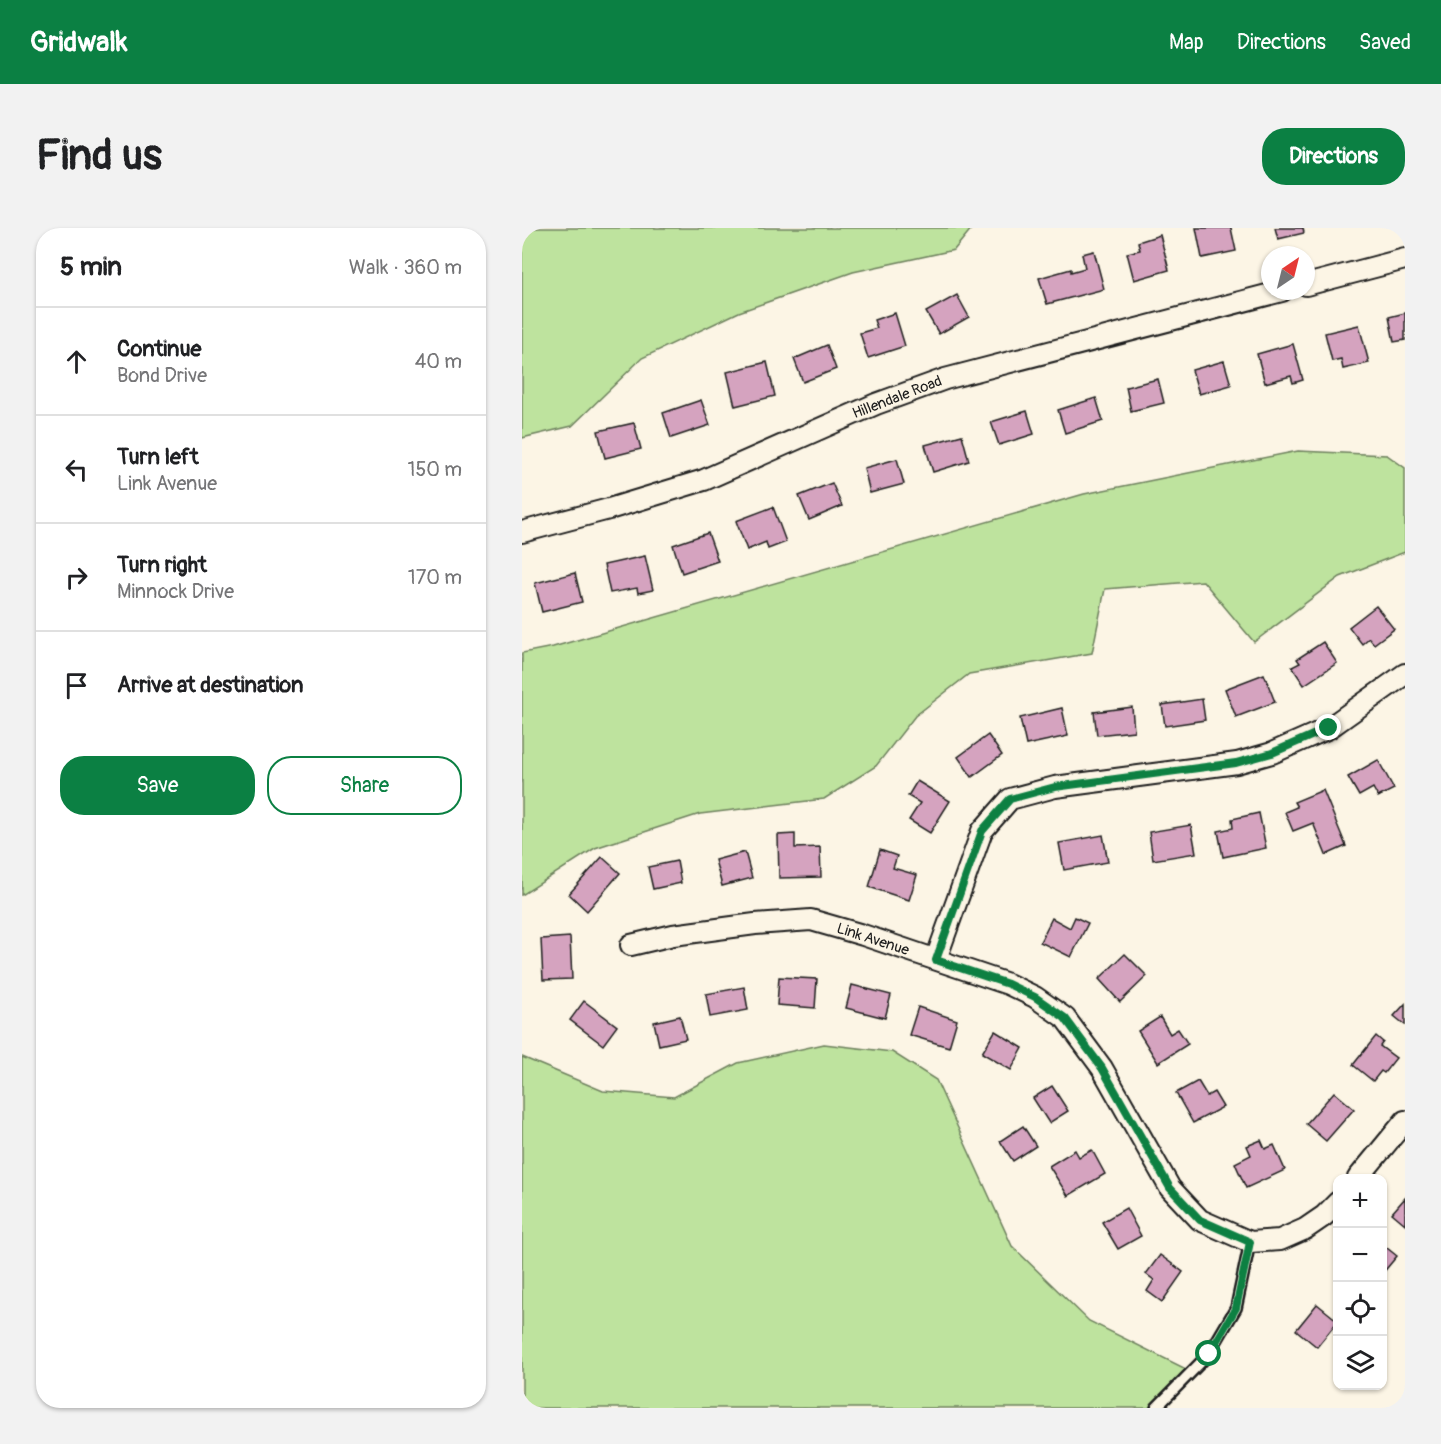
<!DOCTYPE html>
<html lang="en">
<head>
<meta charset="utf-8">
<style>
	:root { --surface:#fff; --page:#f2f2f2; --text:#202124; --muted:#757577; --line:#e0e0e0; --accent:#0b8043 }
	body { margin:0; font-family:Pangolin,sans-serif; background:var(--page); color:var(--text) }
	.controls { position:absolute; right:18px; bottom:18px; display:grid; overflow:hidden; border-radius:12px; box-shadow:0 2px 4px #0004 }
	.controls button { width:54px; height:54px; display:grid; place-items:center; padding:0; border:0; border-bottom:2px solid var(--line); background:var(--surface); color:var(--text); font:30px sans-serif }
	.compass { position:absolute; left:739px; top:18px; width:54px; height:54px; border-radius:50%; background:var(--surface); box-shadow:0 2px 4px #0004; rotate:35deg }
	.stop { position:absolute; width:18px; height:18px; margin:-14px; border:4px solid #0b8043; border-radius:50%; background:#fff }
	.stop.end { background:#0b8043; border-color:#fff; box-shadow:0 2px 6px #0008 }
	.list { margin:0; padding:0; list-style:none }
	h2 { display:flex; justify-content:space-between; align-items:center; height:78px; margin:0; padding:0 24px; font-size:26px }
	h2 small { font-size:20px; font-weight:400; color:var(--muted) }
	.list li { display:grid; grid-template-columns:39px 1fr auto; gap:18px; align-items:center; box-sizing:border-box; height:108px; padding:0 24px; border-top:2px solid var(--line) }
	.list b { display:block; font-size:22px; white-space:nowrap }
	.list p { margin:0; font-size:20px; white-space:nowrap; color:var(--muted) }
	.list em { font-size:20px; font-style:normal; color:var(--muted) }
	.actions { display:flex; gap:12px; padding:18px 24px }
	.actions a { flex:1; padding:14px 0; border:2px solid var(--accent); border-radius:24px; text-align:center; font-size:21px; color:var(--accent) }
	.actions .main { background:var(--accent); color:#fff }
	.icon { flex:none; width:33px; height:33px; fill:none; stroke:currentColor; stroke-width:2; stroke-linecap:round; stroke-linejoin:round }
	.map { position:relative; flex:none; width:883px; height:1180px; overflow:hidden; border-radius:24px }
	header { display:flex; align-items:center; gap:36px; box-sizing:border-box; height:84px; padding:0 30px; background:var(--accent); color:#fff }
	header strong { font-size:28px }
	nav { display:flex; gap:33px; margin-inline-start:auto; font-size:21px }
	.intro { display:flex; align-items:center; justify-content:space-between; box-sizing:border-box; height:144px; padding:0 36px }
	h1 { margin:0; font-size:42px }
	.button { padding:15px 27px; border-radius:24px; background:var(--accent); color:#fff; font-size:21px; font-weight:700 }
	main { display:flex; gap:36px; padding:0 36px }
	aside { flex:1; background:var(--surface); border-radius:24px; box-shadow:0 2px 4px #0004 }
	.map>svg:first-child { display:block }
	.green { fill:#bee39e; stroke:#6d805d; stroke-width:1.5 }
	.building { fill:#d5a3bf; stroke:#1c1c1c; stroke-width:1.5 }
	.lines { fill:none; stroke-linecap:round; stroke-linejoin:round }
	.lane-casing { stroke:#1c1c1c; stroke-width:14 }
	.street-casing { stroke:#1c1c1c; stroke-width:24 }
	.lane { stroke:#fcf5e5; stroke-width:9 }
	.street { stroke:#fcf5e5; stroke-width:20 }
	.route { stroke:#0b8043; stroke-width:8 }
	.labels { text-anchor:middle; stroke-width:4.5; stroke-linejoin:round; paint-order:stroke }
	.street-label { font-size:15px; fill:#1c1c1c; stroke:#fcf5e5 }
</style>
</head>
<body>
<header>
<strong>Gridwalk</strong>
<nav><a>Map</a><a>Directions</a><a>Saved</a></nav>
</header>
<div class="intro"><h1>Find us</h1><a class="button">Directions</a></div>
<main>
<aside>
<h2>5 min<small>Walk · 360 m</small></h2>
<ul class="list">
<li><svg class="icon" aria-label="ahead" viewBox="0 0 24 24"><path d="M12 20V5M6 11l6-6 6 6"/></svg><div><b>Continue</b><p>Bond Drive</p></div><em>40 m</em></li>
<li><svg class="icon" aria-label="left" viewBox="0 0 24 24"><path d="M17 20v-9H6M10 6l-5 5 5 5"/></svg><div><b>Turn left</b><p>Link Avenue</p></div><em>150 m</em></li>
<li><svg class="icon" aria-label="right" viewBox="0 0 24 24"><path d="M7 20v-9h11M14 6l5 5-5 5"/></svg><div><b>Turn right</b><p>Minnock Drive</p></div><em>170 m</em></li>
<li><svg class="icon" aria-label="arrive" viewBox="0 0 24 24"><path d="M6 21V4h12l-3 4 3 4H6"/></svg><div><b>Arrive at destination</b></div></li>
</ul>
<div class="actions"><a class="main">Save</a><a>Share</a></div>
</aside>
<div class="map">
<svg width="883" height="1180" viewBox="0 0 883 1180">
	<rect width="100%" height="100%" fill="#fcf5e5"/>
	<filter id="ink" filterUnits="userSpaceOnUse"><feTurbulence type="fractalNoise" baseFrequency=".0167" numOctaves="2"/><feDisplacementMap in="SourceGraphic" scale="12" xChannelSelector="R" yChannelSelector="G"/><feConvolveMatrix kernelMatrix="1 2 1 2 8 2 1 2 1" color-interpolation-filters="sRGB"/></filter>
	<g filter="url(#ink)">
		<!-- green -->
		<g class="green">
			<polygon points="0,0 450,0 432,22 331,44 217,84 120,130 50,198 0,210"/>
			<polygon points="776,223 865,227 883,240 883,324 818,349 732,414 681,353 583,361 570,425 447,446 393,488 354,538 302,571 178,586 73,620 0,667 0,425 31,419 562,266"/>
			<polygon points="302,816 370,824 414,852 490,1018 567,1093 670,1144 634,1180 0,1180 0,829 81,863 152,869 216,835"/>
		</g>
		<!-- building -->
		<g class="building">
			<polygon points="674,0 709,0 714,23 680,30"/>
			<polygon points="753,0 781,0 782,5 756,11"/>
			<polygon points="638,7 647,42 612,52 605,25 618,22 616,14"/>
			<polygon points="572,23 582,61 525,76 517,50 549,41 549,44 563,40 560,26"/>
			<polygon points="435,67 447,89 417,106 404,84"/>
			<polygon points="373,85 383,118 346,130 338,105 355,100 352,92"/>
			<polygon points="883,85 883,112 872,114 867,89"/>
			<polygon points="837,97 847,135 821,141 819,131 810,133 803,105"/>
			<polygon points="771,116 781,152 771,155 769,148 743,155 735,126"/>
			<polygon points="305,117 314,141 281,154 272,131"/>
			<polygon points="702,133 709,157 677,166 670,142"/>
			<polygon points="245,134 253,168 213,178 205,144"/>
			<polygon points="636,151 642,175 609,183 604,159"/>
			<polygon points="574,170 581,193 543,205 536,182"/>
			<polygon points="179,172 188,197 149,210 141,185"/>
			<polygon points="505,183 512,206 477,217 469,194"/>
			<polygon points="112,195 119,221 83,230 76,203"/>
			<polygon points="440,207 447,233 411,244 403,217"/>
			<polygon points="375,231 382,256 348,265 342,240"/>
			<polygon points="310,255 320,278 287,292 277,268"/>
			<polygon points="251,279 264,314 246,321 244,314 225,322 214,293"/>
			<polygon points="186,305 196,333 160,345 151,317"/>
			<polygon points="123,328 131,362 116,365 115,360 88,365 82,337"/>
			<polygon points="53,345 60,374 20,384 13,355"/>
			<polygon points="854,378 872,401 852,416 847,410 840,416 827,399"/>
			<polygon points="801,414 815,435 782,457 770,439 778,435 775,431"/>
			<polygon points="742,446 753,474 714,489 703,461"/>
			<polygon points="680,471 683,492 643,498 640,477"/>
			<polygon points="610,479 612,503 575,507 572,484"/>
			<polygon points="540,480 546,508 504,517 498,490"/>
			<polygon points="466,507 480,527 450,549 436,529"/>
			<polygon points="856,532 872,561 856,569 851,560 837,568 826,549"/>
			<polygon points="395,553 428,573 408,605 387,592 398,575 386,568"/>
			<polygon points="801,562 824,618 804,627 791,595 771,603 763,584 775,579 772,574"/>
			<polygon points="737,585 744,620 701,629 696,603 711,600 710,591"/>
			<polygon points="669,597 674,625 631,632 627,604"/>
			<polygon points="273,606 273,620 298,619 299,649 257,650 256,607"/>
			<polygon points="581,607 586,634 542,642 537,615"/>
			<polygon points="358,622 375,628 371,640 395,647 387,672 347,659"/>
			<polygon points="223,624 230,650 200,658 193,632"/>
			<polygon points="80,629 98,645 65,683 47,666"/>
			<polygon points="155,633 159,655 131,661 126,639"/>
			<polygon points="553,689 566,695 549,729 518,714 530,690 548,700"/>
			<polygon points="48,709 50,751 21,752 19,711"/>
			<polygon points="603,726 625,748 598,774 577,751"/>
			<polygon points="257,749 295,751 293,780 255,777"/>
			<polygon points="330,757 369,767 363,790 324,780"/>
			<polygon points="222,759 226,782 188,789 184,766"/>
			<polygon points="62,773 95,798 81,817 48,792"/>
			<polygon points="883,776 883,797 872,788"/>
			<polygon points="396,779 435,792 427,819 387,807"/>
			<polygon points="158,788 164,811 137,817 132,794"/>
			<polygon points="638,789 648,806 656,801 666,816 636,835 616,803"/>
			<polygon points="473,803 501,820 489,842 460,825"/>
			<polygon points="854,808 861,814 858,818 874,830 862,845 859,843 851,853 831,837"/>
			<polygon points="676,853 685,868 692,864 701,879 671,895 654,865"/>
			<polygon points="530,858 546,883 527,895 511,870"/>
			<polygon points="812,864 832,881 804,913 784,896"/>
			<polygon points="501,898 514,918 491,933 478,913"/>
			<polygon points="739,912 743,921 752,917 763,942 724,960 713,935 729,927 725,918"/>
			<polygon points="553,922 557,929 570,922 583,946 546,968 527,938"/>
			<polygon points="883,970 883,996 870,985"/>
			<polygon points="604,980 619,1008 596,1021 580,994"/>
			<polygon points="860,1016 875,1028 860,1046"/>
			<polygon points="638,1027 661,1044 640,1074 625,1063 632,1052 624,1046"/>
			<polygon points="795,1076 816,1093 795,1119 774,1102"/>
		</g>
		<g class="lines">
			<!-- lane casing -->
			<g class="lane-casing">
				<polyline id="lane" points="634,1180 687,1126 714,1080 728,1014"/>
			</g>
			<!-- street casing -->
			<g class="street-casing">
				<g id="street">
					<polyline points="784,57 883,31"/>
					<polyline points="0,304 87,281 182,252 354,176 423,151 760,63"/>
					<polyline points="109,717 151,707 233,696 289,692 341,707 486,756 513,769 543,790 580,840 648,960 678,992 728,1014 758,1012 783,1001 802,988 816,974"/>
					<polyline points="414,731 460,603 488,571 533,559 715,535 750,525 807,500 883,446"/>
					<polyline points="836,950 883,893"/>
				</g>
			</g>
			<!-- lane -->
			<use href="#lane" class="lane"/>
			<!-- street -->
			<use href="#street" class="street"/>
		</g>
	</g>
	<g class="lines" filter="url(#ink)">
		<!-- route -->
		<polyline class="route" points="687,1126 714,1080 728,1014 678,992 648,960 580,840 543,790 513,769 486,756 414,732 460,603 488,571 533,559 714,535 750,525 807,500"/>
	</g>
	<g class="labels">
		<!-- street labels -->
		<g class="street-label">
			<text transform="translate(375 169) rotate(-21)" y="5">Hillendale Road</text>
			<text transform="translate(351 711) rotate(18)" y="5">Link Avenue</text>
		</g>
	</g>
</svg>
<div class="controls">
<button>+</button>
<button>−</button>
<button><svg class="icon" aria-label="locate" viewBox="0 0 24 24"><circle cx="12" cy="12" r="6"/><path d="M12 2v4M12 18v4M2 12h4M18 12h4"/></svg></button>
<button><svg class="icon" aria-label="layers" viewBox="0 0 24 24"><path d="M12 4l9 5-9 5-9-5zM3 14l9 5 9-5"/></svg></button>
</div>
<svg class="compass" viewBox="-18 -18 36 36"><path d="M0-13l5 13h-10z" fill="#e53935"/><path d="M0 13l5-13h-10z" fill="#757577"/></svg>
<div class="stop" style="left:687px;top:1126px"></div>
<div class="stop end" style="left:807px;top:500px"></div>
</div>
</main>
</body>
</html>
